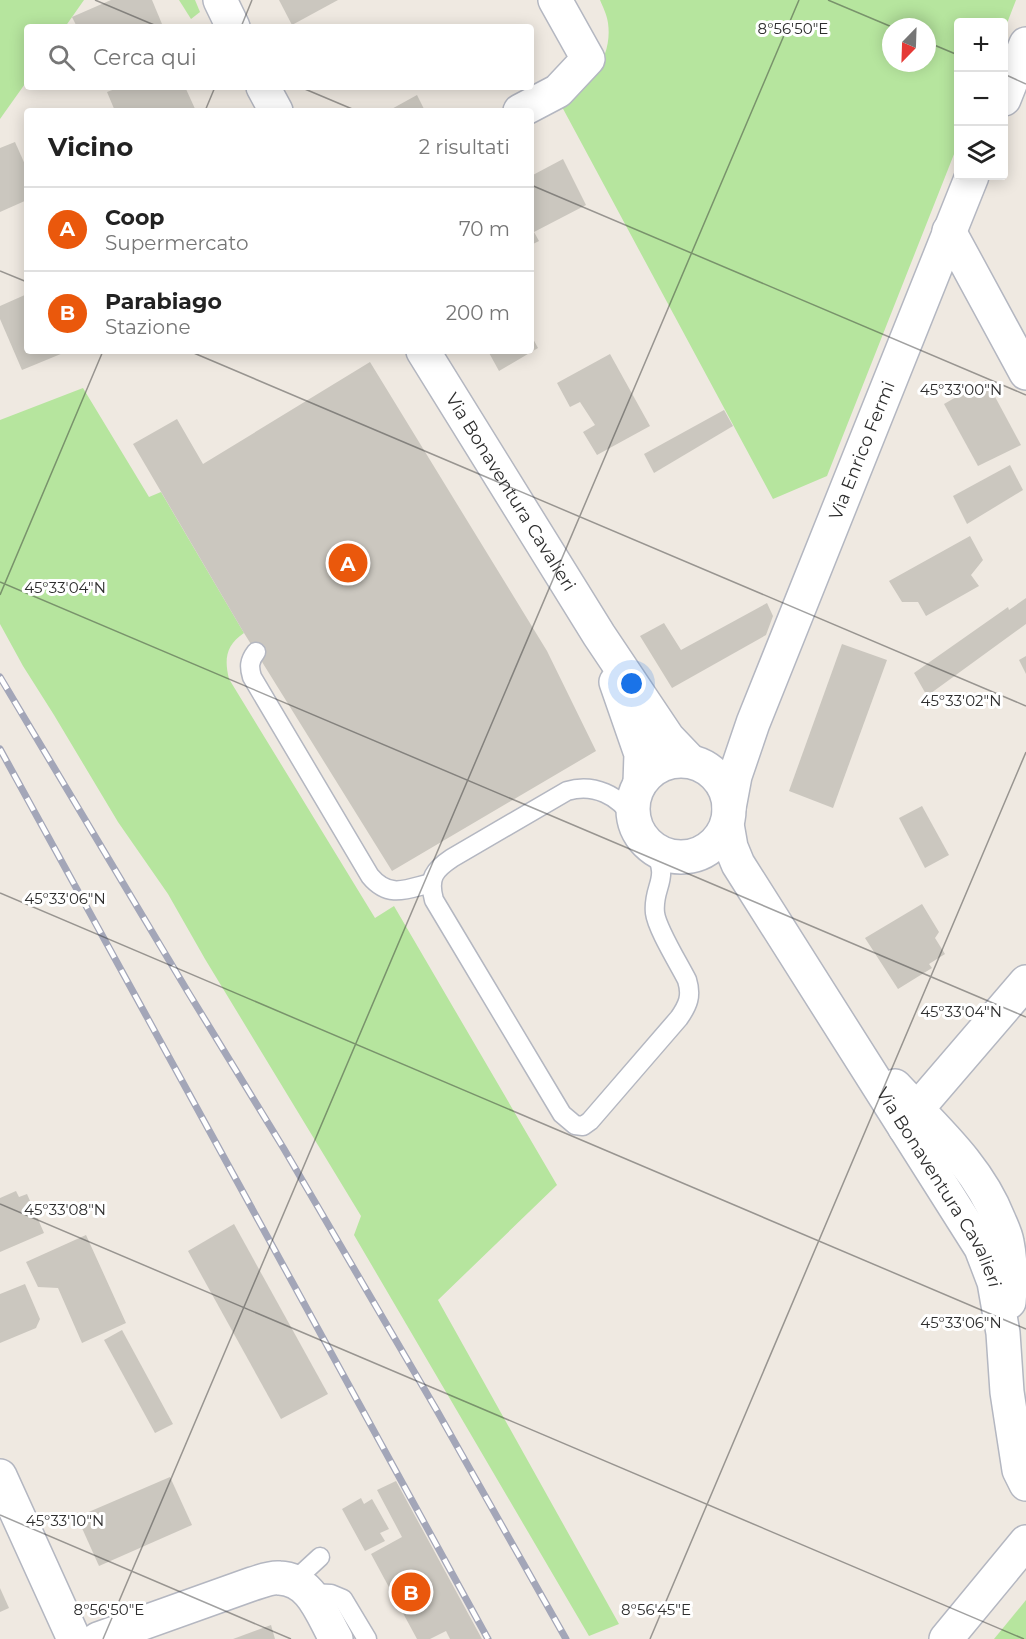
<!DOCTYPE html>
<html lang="it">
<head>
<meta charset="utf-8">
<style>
	:root { --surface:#fff; --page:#f2f2f2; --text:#222; --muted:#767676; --line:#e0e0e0; --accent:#ea580c }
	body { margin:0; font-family:Montserrat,sans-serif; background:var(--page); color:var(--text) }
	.controls { position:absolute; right:18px; top:18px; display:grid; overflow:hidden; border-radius:6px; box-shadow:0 3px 15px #0003 }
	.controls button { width:54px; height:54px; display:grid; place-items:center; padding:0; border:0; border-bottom:2px solid var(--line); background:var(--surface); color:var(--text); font:30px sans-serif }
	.compass { position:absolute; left:882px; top:18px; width:54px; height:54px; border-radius:50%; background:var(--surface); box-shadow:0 3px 15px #0003; rotate:203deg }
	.you { position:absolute; left:632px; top:684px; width:21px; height:21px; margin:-15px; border:4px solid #fff; border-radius:50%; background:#1a73e8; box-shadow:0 0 0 9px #1a73e833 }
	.badge { display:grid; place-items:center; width:39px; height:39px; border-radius:50%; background:var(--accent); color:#fff; font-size:20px; font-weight:700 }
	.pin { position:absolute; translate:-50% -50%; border:3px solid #fff; box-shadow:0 2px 6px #0006 }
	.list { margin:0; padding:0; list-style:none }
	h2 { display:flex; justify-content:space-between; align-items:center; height:78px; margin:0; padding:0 24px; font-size:26px }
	h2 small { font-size:20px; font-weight:400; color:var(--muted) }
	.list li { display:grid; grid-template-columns:39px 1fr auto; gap:18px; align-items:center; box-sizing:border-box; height:84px; padding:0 24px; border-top:2px solid var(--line) }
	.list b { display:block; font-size:22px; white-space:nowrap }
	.list p { margin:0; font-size:20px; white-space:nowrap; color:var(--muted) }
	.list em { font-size:20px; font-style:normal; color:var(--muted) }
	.icon { flex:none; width:33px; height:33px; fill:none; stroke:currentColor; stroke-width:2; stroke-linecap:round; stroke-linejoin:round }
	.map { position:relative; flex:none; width:1026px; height:1639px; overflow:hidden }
	.search { position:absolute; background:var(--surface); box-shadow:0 3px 15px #0003; left:24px; top:24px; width:510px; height:66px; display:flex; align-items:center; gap:15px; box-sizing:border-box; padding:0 21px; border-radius:6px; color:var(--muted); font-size:22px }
	.panel { position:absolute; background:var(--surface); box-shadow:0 3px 15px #0003; left:24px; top:108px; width:510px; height:246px; border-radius:6px }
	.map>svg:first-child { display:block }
	.green { fill:#b6e59e; fill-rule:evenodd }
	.building { fill:#cbc7bf }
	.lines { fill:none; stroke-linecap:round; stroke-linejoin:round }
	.service-casing { stroke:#b4b7c1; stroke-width:21 }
	.minor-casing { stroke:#b4b7c1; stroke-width:36 }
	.tertiary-casing { stroke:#b4b7c1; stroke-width:36 }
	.service { stroke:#fff; stroke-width:18 }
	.minor { stroke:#fff; stroke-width:33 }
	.tertiary { stroke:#fff; stroke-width:33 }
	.rail-casing { stroke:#a3a6b8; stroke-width:7 }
	.rail { stroke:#fff; stroke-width:4.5; stroke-dasharray:14; stroke-linecap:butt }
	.ticks { fill:none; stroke:#2e2e2e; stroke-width:1.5; stroke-opacity:0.45 }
	.labels { text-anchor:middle; stroke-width:6; stroke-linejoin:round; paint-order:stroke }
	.street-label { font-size:18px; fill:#2e2e2e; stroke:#fff }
	.ticks-label { font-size:15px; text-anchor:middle; fill:#2e2e2e; stroke:#fff; stroke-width:6; stroke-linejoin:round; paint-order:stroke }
</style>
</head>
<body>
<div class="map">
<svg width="1026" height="1639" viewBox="0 0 1026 1639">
	<rect width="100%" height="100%" fill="#efe9e1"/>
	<!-- green -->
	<g class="green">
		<polygon points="0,0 84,0 65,27 27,27 27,81 0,119"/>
		<polygon points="179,0 195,0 200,12 191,19"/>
		<path d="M600,0H1016L1004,31V22H958V144L827,476L773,499L561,105C589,87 613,58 608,23C607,15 603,7 600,0ZM891,27H927V63H891Z"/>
		<path d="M83,388L149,497L161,492L244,633C226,645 224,659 229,679L375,918L394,906L557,1185L438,1300L619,1624L589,1636L354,1235L361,1216L205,959L168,894L118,822L54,715L23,666L0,624V420Z"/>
		<polygon points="1026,1600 1026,1639 994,1639"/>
	</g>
	<!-- building -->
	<g class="building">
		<polygon points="111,0 152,0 162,24 155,27 77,27 72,17"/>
		<polygon points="279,0 338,0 292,25"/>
		<polygon points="120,87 190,87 186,89 196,111 115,111 107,92"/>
		<polygon points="417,95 425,111 388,111"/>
		<polygon points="15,142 27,169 27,200 0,212 0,148"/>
		<polygon points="563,159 586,205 534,232 539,241 531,245 531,176"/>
		<polygon points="27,294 27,351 68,351 22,370 0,319 0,306"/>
		<polygon points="531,335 538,348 499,371 488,351 531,351"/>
		<polygon points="610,354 650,426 597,455 583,432 595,425 580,402 570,407 557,383"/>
		<polygon points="370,362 547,651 596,751 392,871 244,633 133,444 177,419 203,464"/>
		<polygon points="986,380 1021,445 978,466 944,404"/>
		<polygon points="724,410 733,426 654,473 644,454"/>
		<polygon points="1010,465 1023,490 967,524 953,496"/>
		<polygon points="970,536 983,560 971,575 979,586 926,616 918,602 902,602 889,581"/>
		<polygon points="1026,598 1026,624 927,696 914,673 1008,607 1009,610"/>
		<polygon points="767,603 773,616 766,635 672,688 640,636 664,623 681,650"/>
		<polygon points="842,644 887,660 833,808 789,791"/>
		<polygon points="1026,656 1026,674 1019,660"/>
		<polygon points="922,806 949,855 925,868 899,818"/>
		<polygon points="922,904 939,932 935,938 945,954 929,964 932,968 898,989 865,938"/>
		<polygon points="16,1191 19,1197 27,1194 44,1233 0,1252 0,1198"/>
		<polygon points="234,1224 328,1394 281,1419 188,1251"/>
		<polygon points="86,1235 126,1323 82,1343 58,1288 38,1287 26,1262"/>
		<polygon points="25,1284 40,1319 36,1328 0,1343 0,1294"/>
		<polygon points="122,1330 173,1424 155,1433 104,1340"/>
		<polygon points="170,1477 192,1525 99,1566 77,1517"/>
		<polygon points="396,1481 482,1639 450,1639 446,1631 430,1639 417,1639 371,1554 402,1537 377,1490"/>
		<polygon points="361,1498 364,1504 372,1499 389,1529 380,1533 385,1541 365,1551 342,1509"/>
		<polygon points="0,1588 9,1608 0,1612"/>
		<polygon points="271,1625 275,1639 233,1639"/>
	</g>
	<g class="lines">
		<!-- service casing -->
		<g class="service-casing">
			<g id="service">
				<path d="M256,652C249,661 249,667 252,677L370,876C389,899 407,889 431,883"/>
				<path d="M633,819C620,795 593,783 567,791L452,858C434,870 428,878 434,900L562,1114L575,1125L583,1126L590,1121L679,1018C688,1005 692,996 687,980C679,964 657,929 655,913C652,886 671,880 654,850"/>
				<polyline points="295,1580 320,1557"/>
				<polyline points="310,1593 331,1594 343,1599 367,1639"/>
			</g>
		</g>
		<!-- minor casing -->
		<g class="minor-casing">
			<g id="minor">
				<polyline points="220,0 233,27"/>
				<polyline points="263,87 276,111"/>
				<polyline points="1004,99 1026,44"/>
				<polyline points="520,111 558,91 588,59 555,0"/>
				<polyline points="949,231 1026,373"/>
				<path id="s1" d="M423,351L599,635L668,738L690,761"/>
				<polyline points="616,682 641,754 640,783"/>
				<circle cx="681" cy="809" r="48"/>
				<path id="s2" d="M729,808L735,776L753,723L972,176"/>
				<path id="s3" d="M727,824L731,847L738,864L981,1248L994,1282L1003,1333L1007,1392L1019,1470L1026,1484"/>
				<path d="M895,1086C934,1128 978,1166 999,1220C1002,1227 1006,1235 1007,1242C1011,1262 1011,1281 1009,1302"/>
				<polyline points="905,1128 917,1109 1026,982"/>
				<polyline points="0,1476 74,1639"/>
				<path d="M98,1639L252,1584C260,1582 270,1577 279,1578C312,1579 322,1615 336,1639"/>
			</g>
		</g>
		<!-- tertiary casing -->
		<g class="tertiary-casing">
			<polyline id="tertiary" points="946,1639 1026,1542"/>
		</g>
		<!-- service -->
		<use href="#service" class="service"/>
		<!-- minor -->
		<use href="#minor" class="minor"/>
		<!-- tertiary -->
		<use href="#tertiary" class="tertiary"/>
		<!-- rail casing -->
		<g class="rail-casing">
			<g id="rail">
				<polyline points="0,677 188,992 284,1149 436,1409 566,1639"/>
				<polyline points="0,749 488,1639"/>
			</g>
		</g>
		<!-- rail -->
		<use href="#rail" class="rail"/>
	</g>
	<!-- ticks -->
	<path class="ticks" d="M95,0L159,27M828,0L892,27M241,27L252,0M927,42L958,55M1004,74L1026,84M300,87L357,111M205,111L215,87M531,185L1026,395M0,271L27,282M189,351L1026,706M0,582L1026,1017M0,595L103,351M0,893L1026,1329M0,1204L1024,1639M0,1515L291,1639M103,1639L799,0M650,1639L1026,752"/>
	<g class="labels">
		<!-- street labels -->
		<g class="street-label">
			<text dy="6" stroke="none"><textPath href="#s2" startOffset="382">Via Enrico Fermi</textPath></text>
			<text dy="6" stroke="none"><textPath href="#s1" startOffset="166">Via Bonaventura Cavalieri</textPath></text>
			<text dy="6" stroke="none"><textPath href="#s3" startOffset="423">Via Bonaventura Cavalieri</textPath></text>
		</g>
	</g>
	<g class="ticks-label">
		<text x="793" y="34">8°56'50"E</text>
		<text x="961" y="395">45°33'00"N</text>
		<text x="65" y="593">45°33'04"N</text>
		<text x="961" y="706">45°33'02"N</text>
		<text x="65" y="904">45°33'06"N</text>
		<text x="961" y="1017">45°33'04"N</text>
		<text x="65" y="1215">45°33'08"N</text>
		<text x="961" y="1328">45°33'06"N</text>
		<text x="65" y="1526">45°33'10"N</text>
		<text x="109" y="1615">8°56'50"E</text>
		<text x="656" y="1615">8°56'45"E</text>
	</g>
</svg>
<div class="controls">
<button>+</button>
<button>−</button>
<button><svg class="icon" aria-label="layers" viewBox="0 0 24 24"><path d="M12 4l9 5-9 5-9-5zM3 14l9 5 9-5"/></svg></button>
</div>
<svg class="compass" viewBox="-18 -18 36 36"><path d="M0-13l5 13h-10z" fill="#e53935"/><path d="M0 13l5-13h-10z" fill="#767676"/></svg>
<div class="you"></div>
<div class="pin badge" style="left:348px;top:563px">A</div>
<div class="pin badge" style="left:411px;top:1592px">B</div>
<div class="search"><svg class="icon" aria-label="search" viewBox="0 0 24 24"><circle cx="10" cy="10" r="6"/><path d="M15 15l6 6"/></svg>Cerca qui</div>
<section class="panel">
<h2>Vicino<small>2 risultati</small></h2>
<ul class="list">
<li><span class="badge">A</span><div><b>Coop</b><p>Supermercato</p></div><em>70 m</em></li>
<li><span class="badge">B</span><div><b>Parabiago</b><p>Stazione</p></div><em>200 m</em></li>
</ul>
</section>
</div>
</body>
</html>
